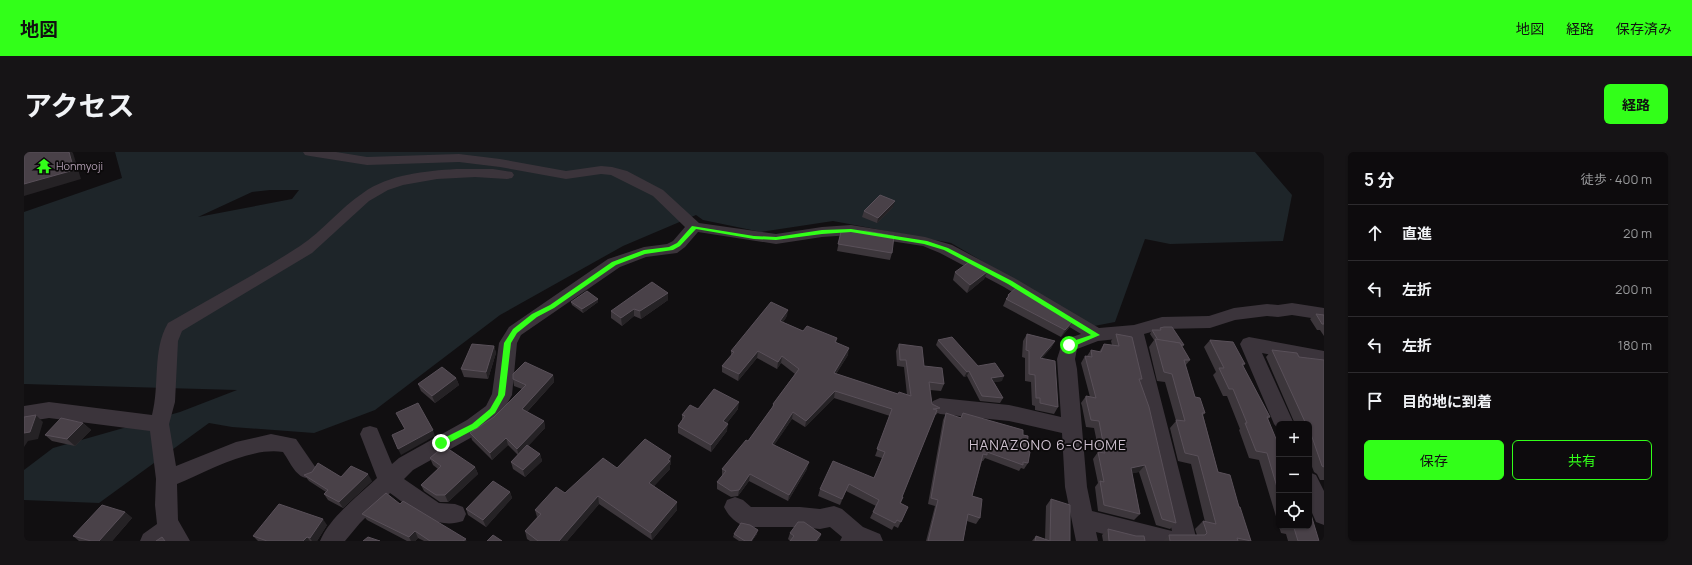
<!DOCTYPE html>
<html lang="ja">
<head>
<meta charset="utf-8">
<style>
	:root { --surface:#0d0b0d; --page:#161416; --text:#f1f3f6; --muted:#9a9b9d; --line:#2d2b2e; --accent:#32ff19 }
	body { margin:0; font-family:Manrope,"Noto Sans JP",sans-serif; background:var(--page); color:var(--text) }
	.controls { position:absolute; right:12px; bottom:12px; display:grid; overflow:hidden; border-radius:6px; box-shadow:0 1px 3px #0004 }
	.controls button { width:36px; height:36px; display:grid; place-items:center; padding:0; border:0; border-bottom:1px solid var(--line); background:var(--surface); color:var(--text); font:20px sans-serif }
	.stop { position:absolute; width:12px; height:12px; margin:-9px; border:3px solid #32ff19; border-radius:50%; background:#fff }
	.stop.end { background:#32ff19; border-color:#fff; box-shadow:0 1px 4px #0008 }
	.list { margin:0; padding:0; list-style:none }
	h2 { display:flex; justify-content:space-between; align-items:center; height:52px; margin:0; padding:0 16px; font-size:17px }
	h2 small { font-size:13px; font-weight:400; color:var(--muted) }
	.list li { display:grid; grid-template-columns:26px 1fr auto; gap:12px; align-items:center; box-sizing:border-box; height:56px; padding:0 16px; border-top:1px solid var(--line) }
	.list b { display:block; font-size:15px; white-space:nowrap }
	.list em { font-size:13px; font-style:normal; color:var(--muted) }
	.actions { display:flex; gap:8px; padding:12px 16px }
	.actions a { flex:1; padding:9px 0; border:1px solid var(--accent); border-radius:6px; text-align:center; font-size:14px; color:var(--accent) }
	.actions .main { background:var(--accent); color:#111 }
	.icon { flex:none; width:22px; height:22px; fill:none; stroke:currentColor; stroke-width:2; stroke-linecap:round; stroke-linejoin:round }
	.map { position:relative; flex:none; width:1300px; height:389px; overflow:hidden; border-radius:6px }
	header { display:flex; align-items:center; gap:24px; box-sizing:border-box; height:56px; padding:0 20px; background:var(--accent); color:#111 }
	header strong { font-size:19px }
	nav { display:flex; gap:22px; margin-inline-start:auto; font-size:14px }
	.intro { display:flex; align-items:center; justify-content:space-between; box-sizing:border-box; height:96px; padding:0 24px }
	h1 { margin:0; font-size:28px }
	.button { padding:10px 18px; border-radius:6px; background:var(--accent); color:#111; font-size:14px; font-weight:700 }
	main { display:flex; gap:24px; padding:0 24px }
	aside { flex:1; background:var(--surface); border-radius:6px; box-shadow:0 1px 3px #0004 }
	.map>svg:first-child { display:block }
	.green { fill:#1e2529; fill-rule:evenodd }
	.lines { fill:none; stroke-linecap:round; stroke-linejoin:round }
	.street { fill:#3b343b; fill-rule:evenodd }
	.wall { fill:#3c363b }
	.shaded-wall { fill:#252225 }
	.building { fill:#494148; stroke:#595059 }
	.route { fill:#32ff19 }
	.labels { text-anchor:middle; stroke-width:3.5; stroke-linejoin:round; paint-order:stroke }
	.far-poi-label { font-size:11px; fill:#b29fb3; stroke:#0c0a0b; text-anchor:start }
	.neighbourhood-label { font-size:14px; letter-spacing:1px; fill:#cec0cf; stroke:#0c0a0b }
</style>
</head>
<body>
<header>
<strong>地図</strong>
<nav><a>地図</a><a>経路</a><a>保存済み</a></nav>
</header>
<div class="intro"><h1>アクセス</h1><a class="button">経路</a></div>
<main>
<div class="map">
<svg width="1300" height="389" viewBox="0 0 1300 389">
	<rect width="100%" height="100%" fill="#110f11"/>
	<!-- green -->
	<path class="green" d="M91,0H1231L1268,43L1259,89L1146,92L1121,87L1091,170L1070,174L927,91L809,69L737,80L679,68L672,63L599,94L476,163L351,258L290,281L208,275L185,271L75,351L0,348V318L29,296L156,260L213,238L0,232V60L98,26ZM246,38H275L268,47L174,65L228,40Z"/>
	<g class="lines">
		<!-- street -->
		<g class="street">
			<path d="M279,0H312L343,5L435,2L476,7L542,19L577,14L588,15L603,19L639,38L675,71L752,82L798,75L827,73L901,85L928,93L992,127L1075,176L1110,173L1138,165L1185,164L1210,156L1243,152L1254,153L1268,151L1300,156V168L1268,163L1254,165L1243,164L1211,168L1186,176L1138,177L1120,182L1173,389H1106L1072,380L1074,389H1052L1041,335L1038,281L985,269L916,262L909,259L906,254L909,249L916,246L985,253L1037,265L1033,207L1039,188L1057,182L980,135L916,101L899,94L827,83L798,85L752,92L674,80L661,95L653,101L622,105L596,115L497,183L493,191L488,243L476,264L457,280L389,318L380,327L415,351L431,352L439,355L442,362L439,369C411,379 387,356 366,341L336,371L321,389H296C306,365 334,344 353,326L336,282L339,276L346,274L353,276L368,312L375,306L443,268L462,254L468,242L475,191L485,175L584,107L620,95L643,92L649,89L661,75L629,44L587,23L577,22L542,27L476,15L435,10L343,13L286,4L281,3ZM1103,186L1148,379L1068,359L1063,335L1053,217L1051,207L1053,197L1074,189Z"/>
			<path d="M432,17H469L488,20L490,23L488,26L483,27L451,25L413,27L379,33L364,38L345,49L288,101L158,179L154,189L151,250L145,272L152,314L212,290L247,282L272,287L294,319L291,325C274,331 268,313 259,300C226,295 184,319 153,332L154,368L166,389H116L119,382L133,372L131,353L132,327L126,279L25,266L0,270V254L25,250L128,263C136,233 128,198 144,171C188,145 233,122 276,94C299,79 316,56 339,41C365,22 402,19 432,17Z"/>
			<polygon points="1225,185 1300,199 1300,213 1238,201 1270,272 1255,272 1255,278 1250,272 1216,192 1219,187"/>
			<polygon points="1285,320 1292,323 1300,339 1300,373 1292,370 1285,354"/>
			<path d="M711,345L719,348L727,355H776L796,357L810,354L818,357L839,375L856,382L859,389H816L818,385L806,375L796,377L776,375H722C712,371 705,365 700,355L703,348Z"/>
		</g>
	</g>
	<!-- wall -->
	<g class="wall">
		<polygon points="869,55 853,71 838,65 840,59"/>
		<polygon points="817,80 868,101 866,108 813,99"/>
		<polygon points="931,120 963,120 960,127 943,141 929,128"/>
		<polygon points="644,141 644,148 617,167 610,164 598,174 587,166 587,159"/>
		<polygon points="984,143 1049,169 1045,176 1037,185 979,154"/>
		<polygon points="574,147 574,150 559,161 548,153 547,150"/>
		<polygon points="1292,162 1300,163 1300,184 1296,178 1293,178 1286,167"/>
		<polygon points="763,164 759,170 779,179 813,186 812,191 824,203 812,222 874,242 883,243 880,215 873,214 872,199 875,192 900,214 920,232 917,239 906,238 908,252 916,256 913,262 911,263 878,345 879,345 877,351 884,355 874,376 870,374 868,378 846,366 852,354 822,339 816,353 794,344 796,337 850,326 858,306 851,304 866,264 810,246 781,275 768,267 750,293 783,317 764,349 725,329 714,344 707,345 693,337 693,330 698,324 698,317 724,289 748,256 749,252 771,222 757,211 753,217 733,206 714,229 698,220 698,214 707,204 707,199"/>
		<polygon points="1136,176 1160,193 1158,195 1166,208 1161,214 1171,245 1181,261 1179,263 1194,320 1215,355 1227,389 1139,389 1145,383 1173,383 1171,377 1179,369 1181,370 1167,312 1154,309 1146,276 1152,269 1141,230 1133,229 1125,195 1130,188 1126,182 1128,178 1135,178"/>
		<polygon points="1003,182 1031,189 1027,196 1018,206 1034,255 1030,262 1011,258 1011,254 1008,253 1007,230 1001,229 1001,206 998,205 999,189"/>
		<polygon points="1092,182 1118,227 1116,230 1152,371 1146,377 1132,373 1115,320 1108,321 1116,362 1110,368 1074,359 1071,335 1074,331 1069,307 1074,300 1075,300 1070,276 1062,275 1058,254 1057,251 1062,244 1066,245 1057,211 1061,204 1063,204 1067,198 1075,200 1080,192 1088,193 1087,189"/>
		<polygon points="914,188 978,229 970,230 979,246 976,251 956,249 943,224 940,225 912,193"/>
		<polygon points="1186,188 1221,212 1219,214 1246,265 1244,267 1255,294 1255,374 1285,374 1295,389 1264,389 1262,382 1257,381 1235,308 1225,306 1215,278 1216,277 1203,244 1199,244 1189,223 1192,220 1180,195"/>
		<polygon points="470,194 472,201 464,227 440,225 437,217"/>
		<polygon points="1248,198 1275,205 1300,208 1300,328 1296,328 1293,322 1290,320 1285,307 1285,272 1271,272 1242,205"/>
		<polygon points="529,223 530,230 503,260 520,269 521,276 504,294 516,302 518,309 501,325 489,317 487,310 494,303 484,293 468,308 448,288 446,281 470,265 498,237 490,234 489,227"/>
		<polygon points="432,226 435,233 411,251 397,239 394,232"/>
		<polygon points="674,257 714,257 703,271 703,279 687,300 654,281 654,274 658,269 658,263"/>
		<polygon points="922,261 936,266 939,261 999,283 1003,298 1004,311 1000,317 997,316 995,319 961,306 959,309 958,309 948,344 956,366 952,372 943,369 939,389 902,389 911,354 904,352 919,268"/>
		<polygon points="59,271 67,278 51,294 28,289 21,283"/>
		<polygon points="647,304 647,312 646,313 646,317 630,334 653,350 653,358 628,388 575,352 543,389 506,389 503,387 501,379 513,365 511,358 541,341 593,316"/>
		<polygon points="406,306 451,315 454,322 424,350 416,350 400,339 397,333 414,317 409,313"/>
		<polygon points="280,323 317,325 348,329 319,356 304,348 300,342 302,340 285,329"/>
		<polygon points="486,340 488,346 462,375 444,363 442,357"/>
		<polygon points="1027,347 1046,389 1008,389 1012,384 1021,387 1022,354"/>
		<polygon points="376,352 443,389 400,389 394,386 391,389 383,389 343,368 338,362"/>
		<polygon points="101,360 108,366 88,389 55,389 49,384"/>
		<polygon points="303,373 293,389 234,389 229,384"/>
		<polygon points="1084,377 1121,389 1079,389 1078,383"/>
		<polygon points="766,381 797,382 795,388 766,389 764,387"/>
		<polygon points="710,382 733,382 728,389 715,389 709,385"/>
	</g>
	<!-- shaded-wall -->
	<g class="shaded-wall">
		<polygon points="45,0 48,0 49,1 57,27 0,44 0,32"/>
		<polygon points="871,49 869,55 853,71 854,66"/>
		<polygon points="963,120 960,127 943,141 946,133"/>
		<polygon points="644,141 644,148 617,167 616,159"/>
		<polygon points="574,147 574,150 559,161 558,157"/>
		<polygon points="610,157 610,164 598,174 597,166"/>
		<polygon points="764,158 763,164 755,176 756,169"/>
		<polygon points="1049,169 1045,176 1037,185 1041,178"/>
		<polygon points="1031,189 1027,196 1012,213 1016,206"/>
		<polygon points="470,194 472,201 464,227 462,220"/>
		<polygon points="825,196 824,203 808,228 810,221"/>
		<polygon points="734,199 733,206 714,229 715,222"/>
		<polygon points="758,204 757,211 753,217 754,210"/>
		<polygon points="945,219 943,224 940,225 943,220"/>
		<polygon points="529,223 530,230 499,264 498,257"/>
		<polygon points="980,224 978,229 965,231 967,226"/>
		<polygon points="432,226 435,233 411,251 408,244"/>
		<polygon points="811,239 810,246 781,275 782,269"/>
		<polygon points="715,250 714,257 699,276 699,269"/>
		<polygon points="769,260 768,267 747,298 748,292"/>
		<polygon points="12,263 19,270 14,287 4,289 0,295 0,281"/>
		<polygon points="520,269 521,276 495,304 493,297"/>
		<polygon points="59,271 67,278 51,294 43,287"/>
		<polygon points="704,272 703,279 687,300 687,293"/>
		<polygon points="409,278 411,284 377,303 374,297"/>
		<polygon points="482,286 484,293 468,308 466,301"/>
		<polygon points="516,302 518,309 501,325 499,318"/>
		<polygon points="647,304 647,312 646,313 646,317 625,339 625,331"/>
		<polygon points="785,310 783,317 764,349 765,343"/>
		<polygon points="1121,313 1115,320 1101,323 1107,316"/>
		<polygon points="451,315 454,322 424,350 421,343"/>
		<polygon points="344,322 348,329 319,356 315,350"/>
		<polygon points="726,322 725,329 714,344 715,338"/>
		<polygon points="825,332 816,353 818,347"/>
		<polygon points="486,340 488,346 462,375 459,368"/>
		<polygon points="574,344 575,352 543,389 535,389"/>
		<polygon points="653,350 653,358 628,388 627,381"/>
		<polygon points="101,360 108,366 88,389 75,389"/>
		<polygon points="299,367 303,373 293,389 288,389 286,386"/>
		<polygon points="734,378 733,382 728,389 727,389"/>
		<polygon points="391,379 394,386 391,389 387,389 385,385"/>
		<polygon points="797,382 795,388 794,389 792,389"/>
		<polygon points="283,385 286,389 279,389"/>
	</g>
	<!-- building -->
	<g class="building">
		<polygon points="2,0 45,0 50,18 0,32 0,1"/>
		<polygon points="856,43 871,49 854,66 840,59"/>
		<polygon points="842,79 870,84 868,101 814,92 817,80"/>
		<polygon points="945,110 963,120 946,133 931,120"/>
		<polygon points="628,130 644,141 616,159 610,157 597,166 587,159"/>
		<polygon points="993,135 1018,151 1017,152 1049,169 1041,178 982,147 985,144 984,143"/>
		<polygon points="563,139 574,147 558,157 547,150"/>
		<polygon points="747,150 764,158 756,169 779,179 783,174 813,186 811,190 825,196 810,221 874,242 875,240 887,244 882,208 876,208 875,192 898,195 900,214 918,216 920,232 905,230 908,252 916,256 909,257 913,258 878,345 879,345 876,351 884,355 877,370 873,368 871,371 849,360 855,348 825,332 818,347 796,337 809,309 850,326 861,300 853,297 868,257 811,239 782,269 769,260 748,292 785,310 765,343 726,322 715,338 707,339 693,330 702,319 698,317 722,288 724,289 750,253 749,252 775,217 758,204 754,210 734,199 715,222 698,214 710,200 707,199"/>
		<polygon points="1292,162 1300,163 1300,172 1298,172"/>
		<polygon points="1140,175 1148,175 1160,193 1157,193 1156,191 1134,188 1128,178 1137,178 1136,176"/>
		<polygon points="1003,182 1031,189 1016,206 1031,209 1034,255 1016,251 1016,246 1012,246 1011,223 1005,222 1005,199 1002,198"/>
		<polygon points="1092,182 1108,185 1118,227 1115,227 1125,255 1152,371 1138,367 1121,313 1107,316 1116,362 1080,353 1076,329 1080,330 1074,300 1081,301 1075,269 1067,268 1062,247 1062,244 1072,246 1061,204 1068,205 1067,198 1077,200 1080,192 1095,194"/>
		<polygon points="928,185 954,214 971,211 980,224 967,226 979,246 958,244 945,219 943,220 914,188"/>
		<polygon points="1131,187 1156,191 1166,208 1160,208 1171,245 1176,246 1181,261 1178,261 1194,320 1206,323 1215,355 1216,355 1227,389 1213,386 1214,389 1146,389 1145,383 1181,383 1183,381 1179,369 1192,372 1174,304 1161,301 1152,268 1161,269 1148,222 1140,220"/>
		<polygon points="1186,188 1209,190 1221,212 1218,212 1246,265 1243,265 1255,294 1255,342 1243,301 1232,299 1221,271 1223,271 1209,237 1205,237 1195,216 1200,216"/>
		<polygon points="448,192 470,194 462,220 437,217"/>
		<polygon points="1248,198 1273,201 1275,205 1300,208 1300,315 1298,314 1288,285 1285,279 1285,272 1282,272"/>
		<polygon points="501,210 529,223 498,257 520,269 493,297 482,286 466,301 446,281 470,265 502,233 489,227 489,222"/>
		<polygon points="418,215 432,226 408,244 394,232"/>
		<polygon points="690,237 715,250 699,269 704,272 687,293 654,274 661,264 658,263 666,253 674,257"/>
		<polygon points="394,251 409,278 374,297 368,283 381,277 372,261"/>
		<polygon points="922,261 937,266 939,261 999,278 999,283 1004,284 1003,298 1006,300 1004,311 999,310 999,313 963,300 963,303 959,302 948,344 958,347 956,366 944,362 939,389 904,389 914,348 907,346"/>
		<polygon points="12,263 6,280 0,281 0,265"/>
		<polygon points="37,266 59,271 43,287 21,283"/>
		<polygon points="621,287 647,304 644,308 646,309 625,331 653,350 627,381 574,344 535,389 514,389 501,379 517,362 511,358 532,335 541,341 579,306 593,316"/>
		<polygon points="503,293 516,302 499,318 487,310"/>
		<polygon points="420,294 451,315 421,343 412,343 397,333 417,314 406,306"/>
		<polygon points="294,311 317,325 327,314 344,322 315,350 300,342 304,338 280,323 288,320"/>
		<polygon points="469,329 486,340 459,368 442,357"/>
		<polygon points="362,341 376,352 379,349 442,387 439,389 406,389 391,379 385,385 338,362"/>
		<polygon points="1027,347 1046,353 1046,389 1011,389 1012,384 1026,389"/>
		<polygon points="255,352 299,367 286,386 283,385 279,389 243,389 229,384"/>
		<polygon points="78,353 101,360 75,389 67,389 49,384"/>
		<polygon points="1285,356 1295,389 1274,389 1270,376 1265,374 1285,374"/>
		<polygon points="774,370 780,370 797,382 792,389 766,389 770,384 766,381"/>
		<polygon points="717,371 726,373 734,378 727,389 721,389 710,382"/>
		<polygon points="1084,377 1112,384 1120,384 1121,389 1085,389"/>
		<polygon points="469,383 478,389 463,389"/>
		<polygon points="138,385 141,389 132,389"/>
		<polygon points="344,385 356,389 339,389"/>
	</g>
	<!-- route -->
	<polygon class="route" points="668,74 730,84 752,85 798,78 827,77 903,89 924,96 988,129 1076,183 1048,195 1043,195 1043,191 1067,183 984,132 920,98 900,92 827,80 798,82 752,88 730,87 672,77 656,94 649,98 621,102 592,113 530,156 513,165 493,181 487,191 481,243 471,261 453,276 419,294 414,294 414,289 448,272 466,257 474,243 480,191 489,177 508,162 526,153 588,110 620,98 645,95 653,91"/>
	<!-- icons -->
	<defs>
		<g id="temple-bare" transform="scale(1.2)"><path d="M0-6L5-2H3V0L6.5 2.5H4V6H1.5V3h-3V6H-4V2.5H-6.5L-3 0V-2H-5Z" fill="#32ff19" stroke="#0c0a0b" stroke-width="2.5" paint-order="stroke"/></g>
	</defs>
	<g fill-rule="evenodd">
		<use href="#temple-bare" x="20" y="14"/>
	</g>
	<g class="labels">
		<!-- far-poi labels -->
		<g class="far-poi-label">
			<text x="32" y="18">Honmyoji</text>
		</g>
		<!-- neighbourhood labels -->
		<g class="neighbourhood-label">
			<text x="1024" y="298">HANAZONO 6-CHOME</text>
		</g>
	</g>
</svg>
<div class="controls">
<button>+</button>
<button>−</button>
<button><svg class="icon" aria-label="locate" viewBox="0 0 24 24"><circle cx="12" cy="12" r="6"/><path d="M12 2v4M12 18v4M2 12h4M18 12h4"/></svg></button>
</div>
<div class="stop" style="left:1045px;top:193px"></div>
<div class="stop end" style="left:417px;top:291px"></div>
</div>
<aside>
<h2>5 分<small>徒歩 · 400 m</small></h2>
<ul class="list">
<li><svg class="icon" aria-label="ahead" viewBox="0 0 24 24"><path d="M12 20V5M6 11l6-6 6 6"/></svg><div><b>直進</b></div><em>20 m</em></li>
<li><svg class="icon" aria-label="left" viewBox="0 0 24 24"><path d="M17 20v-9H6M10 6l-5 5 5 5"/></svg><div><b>左折</b></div><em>200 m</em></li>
<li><svg class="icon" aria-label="left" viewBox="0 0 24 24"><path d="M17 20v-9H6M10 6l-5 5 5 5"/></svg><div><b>左折</b></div><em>180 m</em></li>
<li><svg class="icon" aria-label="arrive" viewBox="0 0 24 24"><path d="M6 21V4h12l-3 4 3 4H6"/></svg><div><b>目的地に到着</b></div></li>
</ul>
<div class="actions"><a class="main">保存</a><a>共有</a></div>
</aside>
</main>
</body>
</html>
